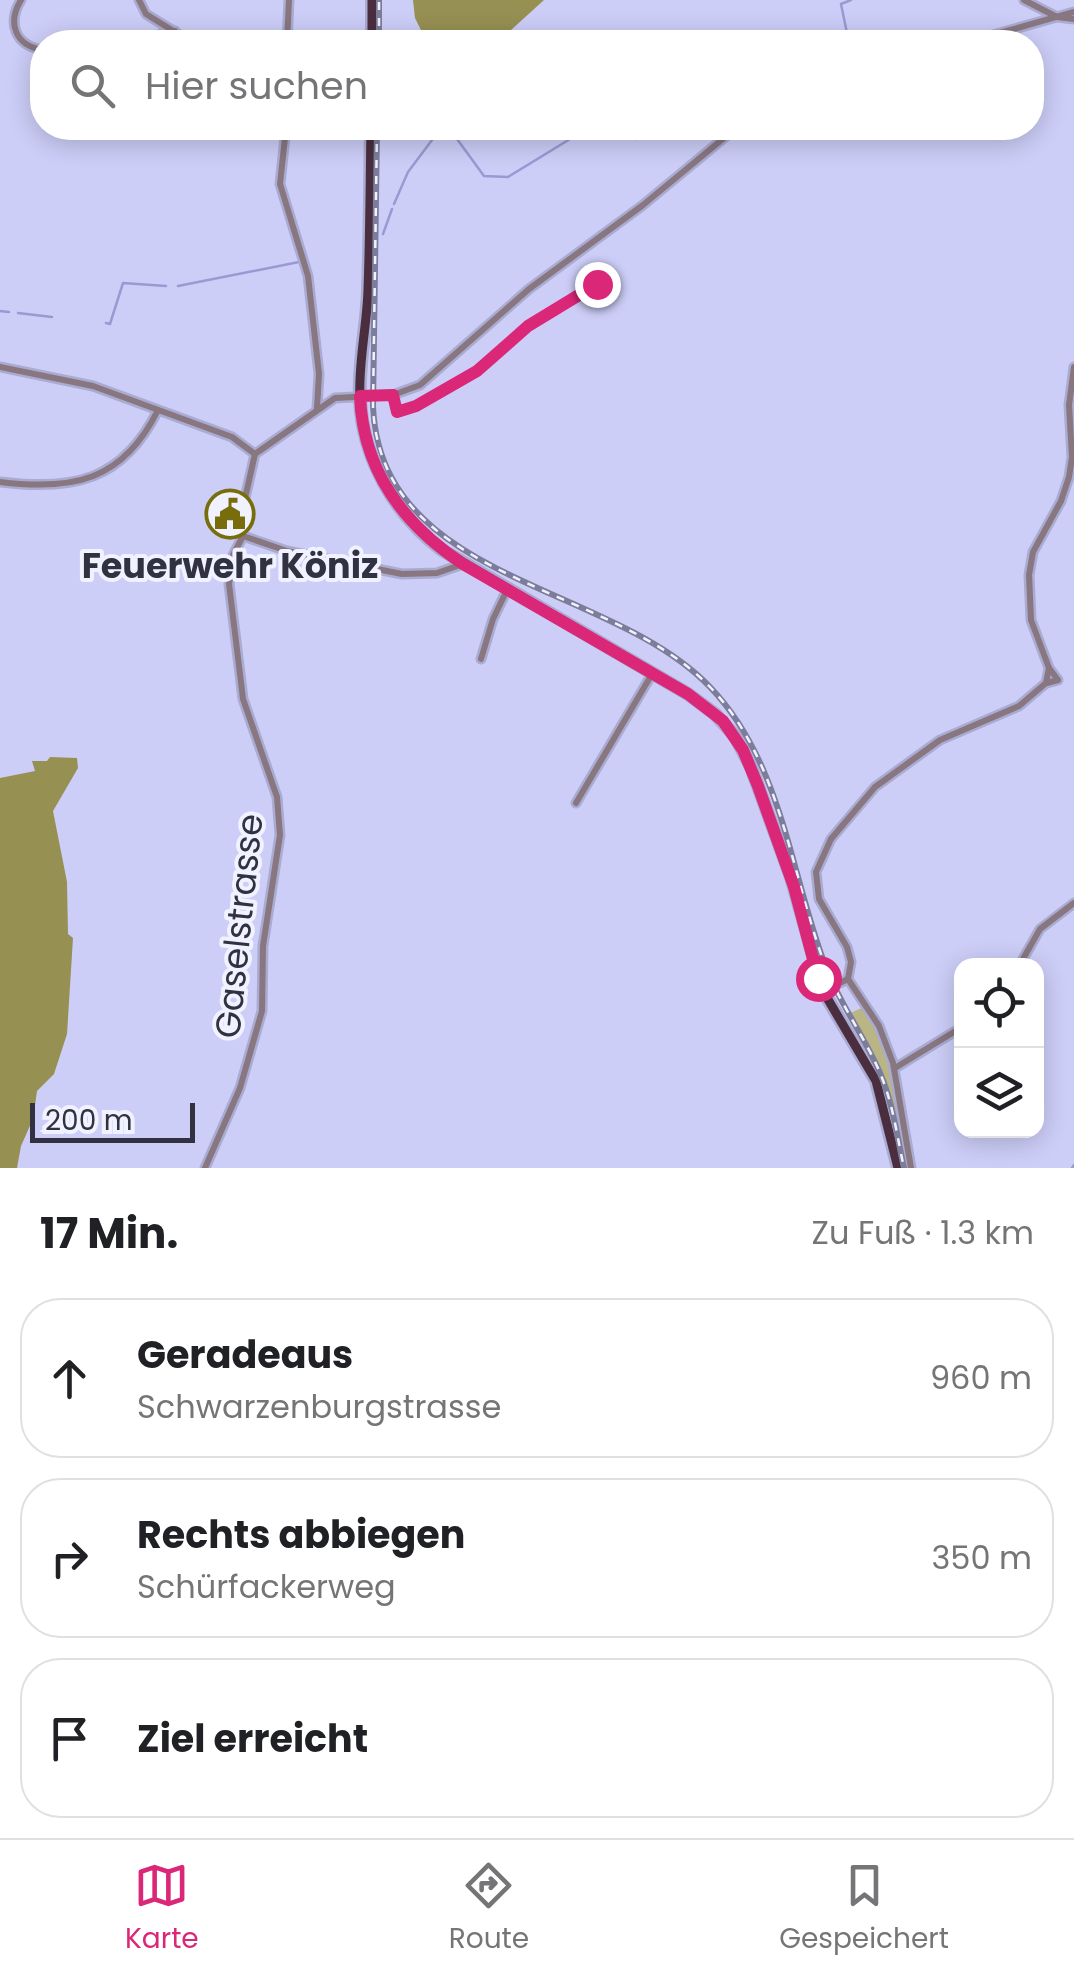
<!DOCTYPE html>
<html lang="de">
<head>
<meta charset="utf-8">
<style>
	:root { --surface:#fff; --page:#f2f2f2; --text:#202124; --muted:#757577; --line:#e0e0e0; --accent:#db2777 }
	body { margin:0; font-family:Poppins,sans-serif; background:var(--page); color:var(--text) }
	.controls { position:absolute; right:30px; bottom:30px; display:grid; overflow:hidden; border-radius:20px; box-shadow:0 5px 25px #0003 }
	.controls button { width:90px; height:90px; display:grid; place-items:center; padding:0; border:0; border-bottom:2px solid var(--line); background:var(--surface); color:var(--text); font:50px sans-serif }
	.scale { position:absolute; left:30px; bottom:25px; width:165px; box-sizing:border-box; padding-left:10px; border:5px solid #313142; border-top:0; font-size:28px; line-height:35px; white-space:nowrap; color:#313142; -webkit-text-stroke:8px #f1f2ff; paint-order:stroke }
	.stop { position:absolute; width:30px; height:30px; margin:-22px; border:8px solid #db2777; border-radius:50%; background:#fff }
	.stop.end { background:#db2777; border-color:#fff; box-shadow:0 2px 10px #0008 }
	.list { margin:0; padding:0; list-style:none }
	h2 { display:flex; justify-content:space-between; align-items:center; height:130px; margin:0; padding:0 40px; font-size:42px }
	h2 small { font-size:32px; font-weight:400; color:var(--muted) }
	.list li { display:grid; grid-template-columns:65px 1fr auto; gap:30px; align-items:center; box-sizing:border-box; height:160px; margin:0 20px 20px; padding:0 20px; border:2px solid var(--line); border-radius:40px }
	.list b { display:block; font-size:38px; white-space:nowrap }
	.list p { margin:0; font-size:32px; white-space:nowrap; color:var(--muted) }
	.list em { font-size:32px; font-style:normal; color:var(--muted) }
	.icon { flex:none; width:55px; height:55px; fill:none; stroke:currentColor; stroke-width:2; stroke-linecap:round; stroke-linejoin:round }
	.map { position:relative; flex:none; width:1074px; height:1168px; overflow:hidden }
	.search { position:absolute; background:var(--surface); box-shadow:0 5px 25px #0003; left:30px; right:30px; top:30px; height:110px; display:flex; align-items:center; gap:25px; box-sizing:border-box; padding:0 35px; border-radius:40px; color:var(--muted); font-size:38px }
	.sheet { height:670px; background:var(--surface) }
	nav { display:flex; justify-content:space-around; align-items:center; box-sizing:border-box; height:140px; border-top:2px solid var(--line); background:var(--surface); font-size:28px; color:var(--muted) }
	nav a { display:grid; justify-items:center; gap:5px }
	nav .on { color:var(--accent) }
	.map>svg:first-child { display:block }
	.green { fill:#bab584 }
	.forest { fill:#969053 }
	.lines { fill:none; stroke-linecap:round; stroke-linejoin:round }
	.stream { stroke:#999ad2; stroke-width:2.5 }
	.minor-casing { stroke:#aaabd0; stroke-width:11 }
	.major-casing { stroke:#aaabd0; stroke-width:14 }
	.minor { stroke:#887680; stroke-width:6 }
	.major { stroke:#4a2e3f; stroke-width:9 }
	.rail-casing { stroke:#7c7d9a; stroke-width:6 }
	.rail { stroke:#f1f2ff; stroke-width:2.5; stroke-dasharray:8; stroke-linecap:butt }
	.route { stroke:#db2777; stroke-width:12 }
	.labels { text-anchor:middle; stroke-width:8; stroke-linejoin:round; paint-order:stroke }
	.poi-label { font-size:35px; font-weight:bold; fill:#313142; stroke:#f1f2ff }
	.street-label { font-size:35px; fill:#313142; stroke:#f1f2ff }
</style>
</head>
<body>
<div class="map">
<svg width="1074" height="1168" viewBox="0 0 1074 1168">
	<rect width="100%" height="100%" fill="#cccef8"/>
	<!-- green -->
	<path class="green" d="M864,1007C886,1046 894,1080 899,1124L881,1070L850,1013Z"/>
	<!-- forest -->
	<g class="forest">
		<polygon points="413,0 544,0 498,42 427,42 415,18"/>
		<polygon points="50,757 77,758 78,768 53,811 67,882 68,934 73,938 67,1034 54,1074 37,1091 33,1119 21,1146 17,1168 0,1168 0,778 35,771 32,761 47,761"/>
	</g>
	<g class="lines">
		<!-- stream -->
		<g class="stream">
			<polyline points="848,38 841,4 851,0"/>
			<polyline points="845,42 849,40"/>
			<polyline points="449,128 484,176 508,177 588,128"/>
			<polyline points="603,128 636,139 659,128"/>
			<polyline points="394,204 408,172 441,128"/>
			<polyline points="383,234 392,209"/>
			<polyline points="178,286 299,262"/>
			<polyline points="0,311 9,312"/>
			<polyline points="18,313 52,317"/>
			<polyline points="106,323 110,324 123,283 166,286"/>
			<polyline points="1072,1168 1074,1165"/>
		</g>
		<!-- minor casing -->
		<g class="minor-casing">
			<g id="minor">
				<path d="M21,0C7,23 15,45 42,50"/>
				<polyline points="139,0 146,14 191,42"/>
				<polyline points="1024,0 1057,17 1074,19"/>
				<polyline points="126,42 175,31"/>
				<polyline points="287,42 289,0"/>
				<polyline points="968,42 1074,12"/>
				<polyline points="286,128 280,184 308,276 319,374 317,408"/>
				<polyline points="0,367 93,386 232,437 255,454"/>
				<polyline points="393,395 397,412 416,406 477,371 528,326 610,277"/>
				<path d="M0,482C73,491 123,481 158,410"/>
				<polyline points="243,536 287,551 402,574 437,573 463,564"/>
				<polyline points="481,659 493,619 507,590"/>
				<polyline points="1047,683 1058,680 1049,668"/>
				<polyline points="576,803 652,674"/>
				<polyline points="1019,966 1040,929 1074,903"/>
				<polyline points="823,991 848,979"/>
				<polyline points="895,1068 962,1027"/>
				<polyline points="205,1168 240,1088 262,1011 263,946 280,835 277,797 243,699 229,584 233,555 243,536 241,516 255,454 335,398 393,395 420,385 529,289 643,205 736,128"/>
				<polyline points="911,1168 893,1063 879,1026 848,979 851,962 847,947 819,899 816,872 831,839 875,787 940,740 1019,706 1046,683 1049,668 1031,620 1029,575 1033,552 1061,501 1069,477 1072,457 1069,405 1074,367"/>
			</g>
		</g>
		<!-- major casing -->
		<g class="major-casing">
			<g id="major">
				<polyline points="372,42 372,0"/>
				<path d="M371,128C370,182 370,236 368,290C367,326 358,363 360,398C362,458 395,515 442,550L688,694L715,714L735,736L751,767L791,877L823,991L876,1081L898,1168"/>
			</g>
		</g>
		<!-- minor -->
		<use href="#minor" class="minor"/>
		<!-- major -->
		<use href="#major" class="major"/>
		<!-- rail casing -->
		<g class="rail-casing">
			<g id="rail">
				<polyline points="379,42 379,0"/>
				<path d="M377,128L373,406C380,583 610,582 710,687C782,762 790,872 825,965C839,1003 864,1035 880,1073C893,1103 897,1136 904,1168"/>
			</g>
		</g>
		<!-- rail -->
		<use href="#rail" class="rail"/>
	</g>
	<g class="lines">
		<!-- route -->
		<path class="route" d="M597,284L528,326L477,371L416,406L397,412L393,395L360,396C363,471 403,524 463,564L688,694L723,721L743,750L758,786L794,887L818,978"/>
	</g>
	<!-- icons -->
	<defs>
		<g id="civic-ring" transform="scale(2.5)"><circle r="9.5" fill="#f1f2ff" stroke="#776e0b" stroke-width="1.5"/><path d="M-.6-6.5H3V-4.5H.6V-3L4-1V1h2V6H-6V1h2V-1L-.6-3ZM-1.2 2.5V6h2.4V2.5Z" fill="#776e0b"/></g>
	</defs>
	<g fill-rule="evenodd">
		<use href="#civic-ring" x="230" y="514"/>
	</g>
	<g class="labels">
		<!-- poi labels -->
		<g class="poi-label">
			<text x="230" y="578">Feuerwehr Köniz</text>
		</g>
		<!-- street labels -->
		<g class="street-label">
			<text transform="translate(239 926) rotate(-84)" y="12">Gaselstrasse</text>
		</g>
	</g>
</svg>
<div class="controls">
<button><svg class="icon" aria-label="locate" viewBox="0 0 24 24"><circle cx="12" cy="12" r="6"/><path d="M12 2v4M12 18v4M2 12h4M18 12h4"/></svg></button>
<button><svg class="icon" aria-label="layers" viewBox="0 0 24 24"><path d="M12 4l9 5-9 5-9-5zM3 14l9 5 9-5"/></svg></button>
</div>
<div class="scale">200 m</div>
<div class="stop" style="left:818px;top:978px"></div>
<div class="stop end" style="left:597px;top:284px"></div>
<div class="search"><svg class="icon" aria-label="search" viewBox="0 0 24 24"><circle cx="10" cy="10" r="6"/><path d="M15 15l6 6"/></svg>Hier suchen</div>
</div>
<section class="sheet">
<h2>17 Min.<small>Zu Fuß · 1.3 km</small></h2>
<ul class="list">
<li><svg class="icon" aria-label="ahead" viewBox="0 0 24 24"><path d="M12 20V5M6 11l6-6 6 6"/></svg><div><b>Geradeaus</b><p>Schwarzenburgstrasse</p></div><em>960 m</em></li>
<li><svg class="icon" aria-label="right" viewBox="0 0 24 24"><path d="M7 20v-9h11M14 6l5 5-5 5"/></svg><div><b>Rechts abbiegen</b><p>Schürfackerweg</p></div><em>350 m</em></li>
<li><svg class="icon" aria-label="arrive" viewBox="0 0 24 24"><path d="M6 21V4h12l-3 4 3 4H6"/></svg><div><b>Ziel erreicht</b></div></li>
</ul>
</section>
<nav>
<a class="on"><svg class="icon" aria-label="map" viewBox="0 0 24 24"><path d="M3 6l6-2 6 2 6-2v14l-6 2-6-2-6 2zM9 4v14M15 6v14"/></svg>Karte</a>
<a><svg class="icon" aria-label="directions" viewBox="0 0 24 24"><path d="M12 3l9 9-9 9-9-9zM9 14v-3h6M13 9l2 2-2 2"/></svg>Route</a>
<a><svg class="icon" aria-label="saved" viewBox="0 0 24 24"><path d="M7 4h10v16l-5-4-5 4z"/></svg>Gespeichert</a>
</nav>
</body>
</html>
